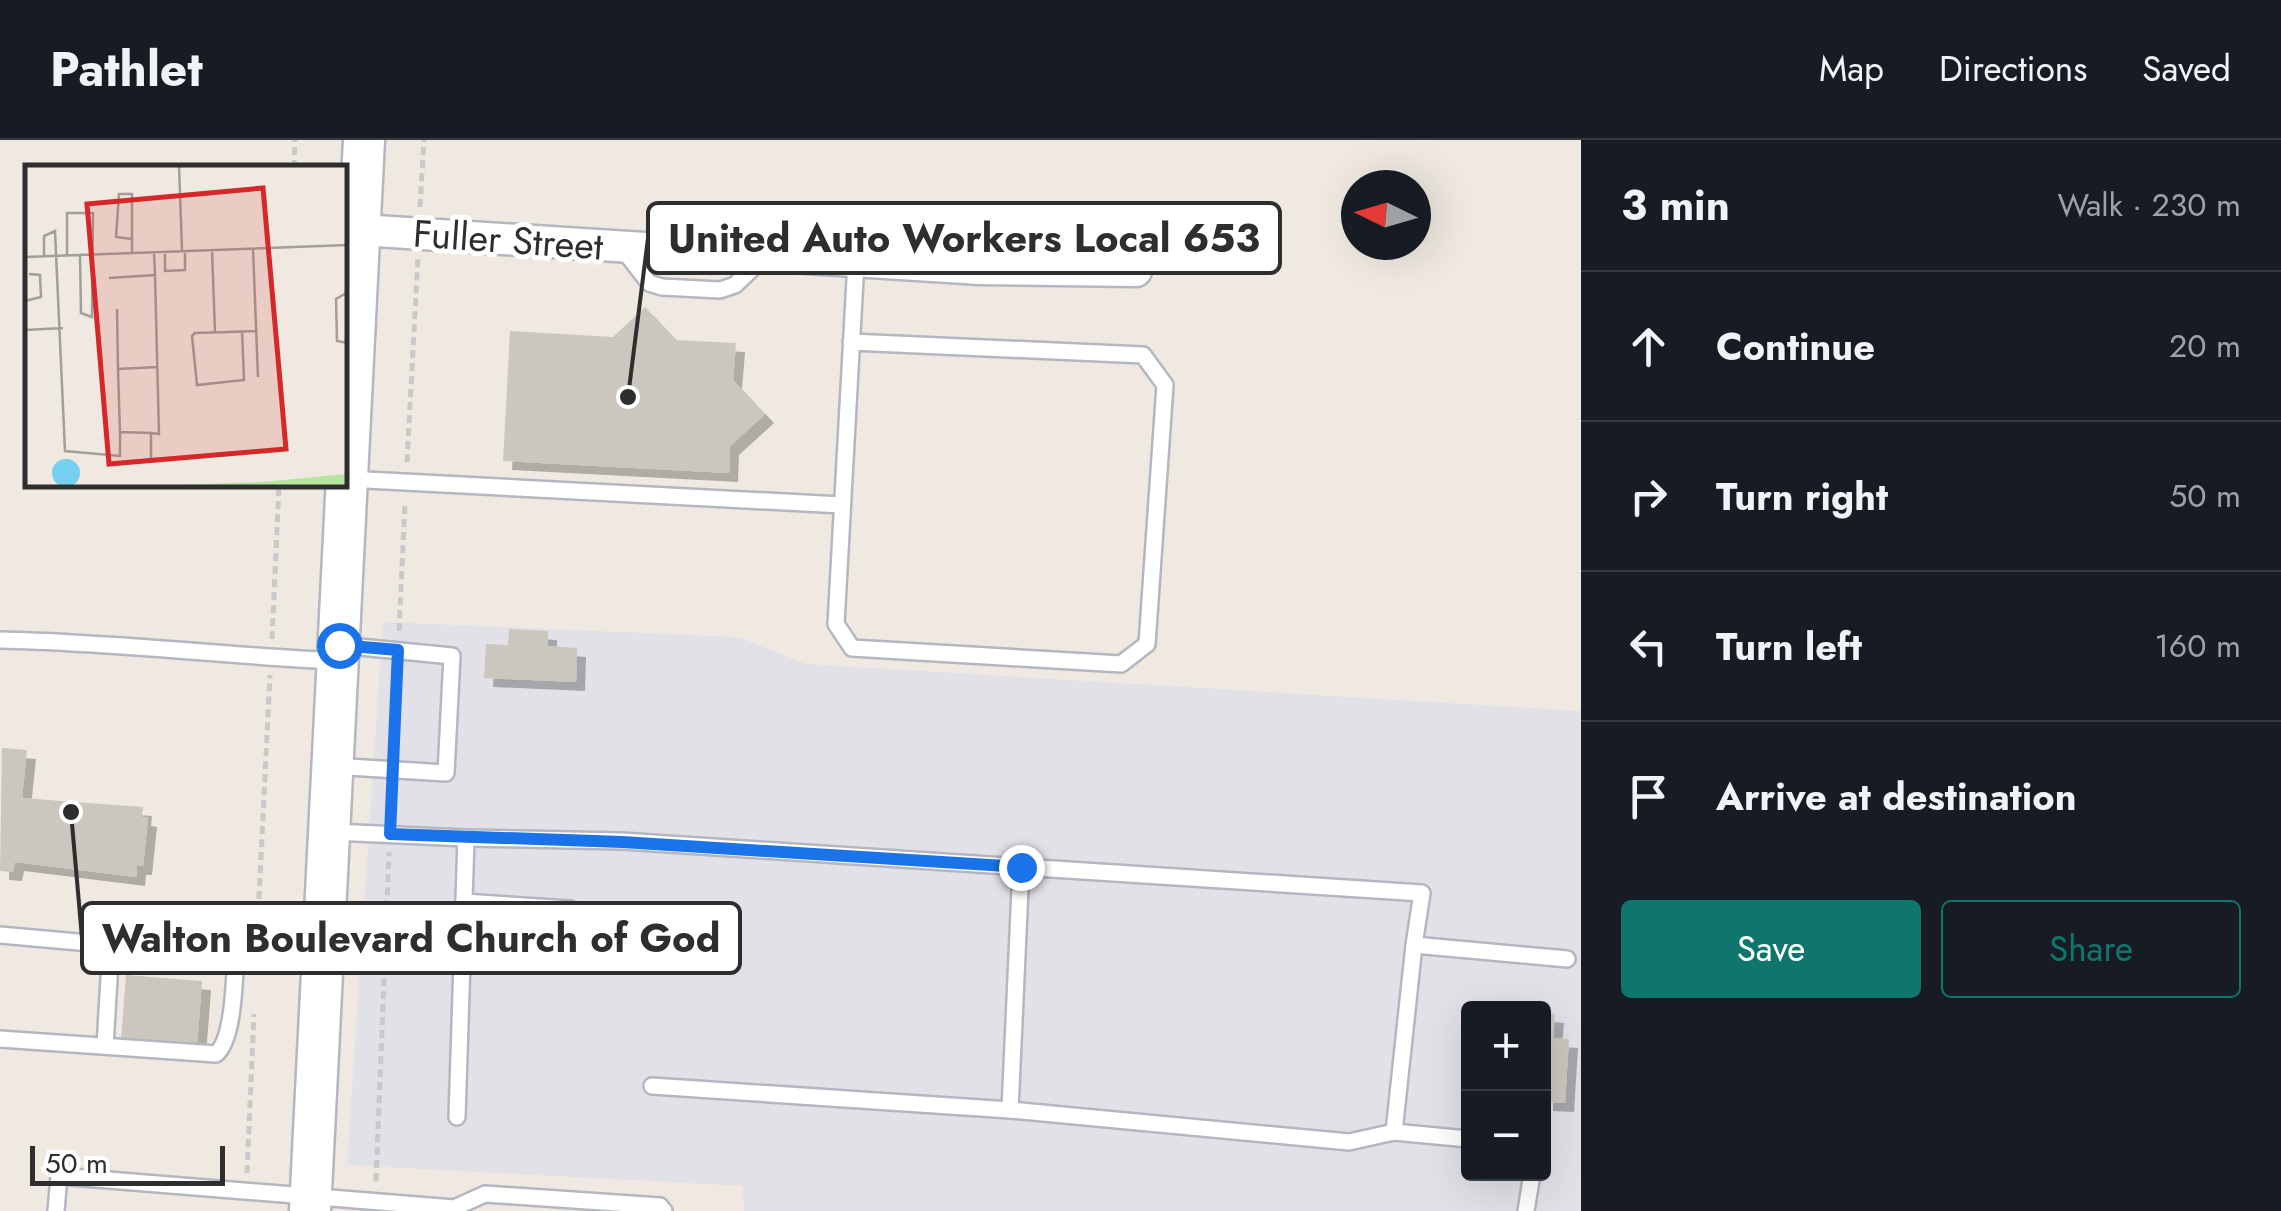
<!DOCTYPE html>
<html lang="en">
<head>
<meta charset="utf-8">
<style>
	:root { --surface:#171b24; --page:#20242c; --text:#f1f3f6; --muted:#9ea1a6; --line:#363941; --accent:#0f766e }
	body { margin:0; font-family:Jost,sans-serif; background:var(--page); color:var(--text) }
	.controls { position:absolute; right:30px; bottom:30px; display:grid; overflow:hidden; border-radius:10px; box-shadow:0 10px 40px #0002 }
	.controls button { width:90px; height:90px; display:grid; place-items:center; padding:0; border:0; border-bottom:2px solid var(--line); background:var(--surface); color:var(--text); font:50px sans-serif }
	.compass { position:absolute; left:1341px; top:30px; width:90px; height:90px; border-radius:50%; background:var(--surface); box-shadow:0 10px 40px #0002; rotate:275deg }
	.scale { position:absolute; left:30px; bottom:25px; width:195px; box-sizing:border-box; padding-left:10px; border:5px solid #2e2e2e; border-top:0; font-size:28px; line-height:35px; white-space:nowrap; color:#2e2e2e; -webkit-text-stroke:8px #fff; paint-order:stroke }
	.stop { position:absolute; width:30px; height:30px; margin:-22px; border:8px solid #1a73e8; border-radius:50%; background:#fff }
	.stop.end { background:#1a73e8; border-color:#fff; box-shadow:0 2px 10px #0008 }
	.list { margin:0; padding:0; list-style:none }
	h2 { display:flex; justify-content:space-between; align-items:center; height:130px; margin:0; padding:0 40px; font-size:42px }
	h2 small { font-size:32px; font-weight:400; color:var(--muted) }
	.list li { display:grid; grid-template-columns:65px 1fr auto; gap:30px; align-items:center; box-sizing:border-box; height:150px; padding:0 40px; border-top:2px solid var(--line) }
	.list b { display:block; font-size:38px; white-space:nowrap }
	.list em { font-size:32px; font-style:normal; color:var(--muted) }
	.actions { display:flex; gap:20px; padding:30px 40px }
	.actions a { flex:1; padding:22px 0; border:2px solid var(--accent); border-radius:10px; text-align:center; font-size:35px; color:var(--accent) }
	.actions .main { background:var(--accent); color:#fff }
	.icon { flex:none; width:55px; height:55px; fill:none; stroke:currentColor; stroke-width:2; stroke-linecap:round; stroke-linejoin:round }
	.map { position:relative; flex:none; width:1581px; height:1071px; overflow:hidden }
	header { display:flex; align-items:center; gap:60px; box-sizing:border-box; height:140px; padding:0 50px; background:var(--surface); border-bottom:2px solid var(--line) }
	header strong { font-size:48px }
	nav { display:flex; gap:55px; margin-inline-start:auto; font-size:35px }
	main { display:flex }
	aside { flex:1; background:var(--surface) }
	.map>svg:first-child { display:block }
	.industrial { fill:#e3e1e8; fill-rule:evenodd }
	.building { fill:#cbc7bf; filter:url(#shadow) }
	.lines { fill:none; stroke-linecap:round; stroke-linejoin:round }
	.service-casing { stroke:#b4b7c1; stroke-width:20 }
	.minor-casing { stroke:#b4b7c1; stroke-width:35 }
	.secondary-casing { stroke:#b4b7c1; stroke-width:45 }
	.path { stroke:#c9c9c9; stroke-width:5; stroke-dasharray:8 5; stroke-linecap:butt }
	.service { stroke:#fff; stroke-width:15 }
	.minor { stroke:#fff; stroke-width:30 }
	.secondary { stroke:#fff; stroke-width:40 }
	.route { stroke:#1a73e8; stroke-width:12 }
	.labels { text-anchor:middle; stroke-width:10; stroke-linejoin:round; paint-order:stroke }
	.street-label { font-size:38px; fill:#2e2e2e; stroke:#fff }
	.inset-road { fill:none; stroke:#a29e99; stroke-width:2.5 }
	.view { fill:#d62828; fill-opacity:0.15; stroke:#d62828; stroke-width:5 }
	.inset-edge { fill:none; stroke:#2e2e2e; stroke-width:5 }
	.leader { fill:none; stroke:#2e2e2e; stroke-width:4 }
	.callout-dot { fill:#2e2e2e; stroke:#fff; stroke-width:4 }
	.callout { fill:#fff; stroke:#2e2e2e; stroke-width:4 }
	.callout-label { font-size:40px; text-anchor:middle; font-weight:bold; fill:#2e2e2e }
</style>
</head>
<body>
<header>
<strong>Pathlet</strong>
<nav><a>Map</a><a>Directions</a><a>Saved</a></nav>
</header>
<main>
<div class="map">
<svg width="1581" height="1071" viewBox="0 0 1581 1071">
	<defs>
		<filter id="shadow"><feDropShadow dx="9" dy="9" stdDeviation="0" flood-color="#0004"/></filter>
	</defs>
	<rect width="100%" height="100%" fill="#efe9e1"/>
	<!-- industrial -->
	<path class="industrial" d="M383,482L738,497L806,524L1581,571V1071H744L743,1046L347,1025ZM1468,868H1544V1034H1468Z"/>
	<!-- building -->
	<g class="building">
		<polygon points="645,167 676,200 736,203 733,240 765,274 730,306 729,333 503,321 510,191 613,197"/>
		<polygon points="509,489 548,491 548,506 577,508 576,542 484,538 486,504 508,505"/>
		<polygon points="2,608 27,610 22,658 143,667 142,677 148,678 143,726 137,726 136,737 15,722 13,732 0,731"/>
		<polygon points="126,835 202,841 197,906 121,900"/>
		<polygon points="1544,873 1555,874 1553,898 1569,899 1565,963 1544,962"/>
	</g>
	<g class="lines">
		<!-- service casing -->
		<g class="service-casing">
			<g id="service">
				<polyline points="622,108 649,143 662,147 720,150 735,145 765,116"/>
				<polyline points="851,202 1143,215 1165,245 1147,504 1121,524 852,508 836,484 856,121"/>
				<polyline points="347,339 842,365"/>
				<path d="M0,500C113,502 225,516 338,521"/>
				<polyline points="332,626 446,633 452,516 339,505"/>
				<polyline points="333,692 466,698 457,977"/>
				<polyline points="466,698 622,701 1422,753 1414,805"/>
				<polyline points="1021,727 1010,970 1349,1002 1394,992"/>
				<polyline points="464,762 570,769 577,772 580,781 580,821"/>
				<polyline points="0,795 322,824"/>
				<path d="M0,899L216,914C234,899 234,840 236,816"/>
				<polyline points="105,906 111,805"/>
				<polyline points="652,946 1010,970"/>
				<polyline points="1468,999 1394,992 1414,805 1567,819"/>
				<polyline points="56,1071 59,1036 454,1068 485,1054 660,1066 664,1071"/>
				<polyline points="1526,1071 1532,1034"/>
			</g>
		</g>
		<!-- minor casing -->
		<g class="minor-casing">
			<polyline id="minor" points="360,90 980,129 1136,131"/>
		</g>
		<!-- secondary casing -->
		<g class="secondary-casing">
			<polyline id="secondary" points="310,1071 364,0"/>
		</g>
		<!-- path -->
		<g class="path">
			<polyline points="294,28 295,0"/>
			<polyline points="420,67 424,0"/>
			<polyline points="407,322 418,118"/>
			<polyline points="399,491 405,363"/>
			<polyline points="272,499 279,345"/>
			<polyline points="393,611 397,527"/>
			<polyline points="391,676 392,647"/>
			<polyline points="257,798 270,535"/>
			<polyline points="247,1033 254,874"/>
			<polyline points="376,1041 389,712"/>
		</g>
		<!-- service -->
		<use href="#service" class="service"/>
		<!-- minor -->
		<use href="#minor" class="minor"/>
		<!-- secondary -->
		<use href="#secondary" class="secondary"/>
	</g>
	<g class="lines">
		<!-- route -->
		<polyline class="route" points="339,505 398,510 390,694 622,702 1021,727"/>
	</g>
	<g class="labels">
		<!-- street labels -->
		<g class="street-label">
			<text transform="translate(508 100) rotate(4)" y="13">Fuller Street</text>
		</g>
	</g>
	<!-- overview -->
	<g transform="translate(25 25)">
		<rect width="322" height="322" fill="#efe9e1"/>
		<path d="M322,309V322H92L237,317Z" fill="#b6e59e"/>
		<path d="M27 308a14 14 0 1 1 28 0a14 14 0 1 1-28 0Z" fill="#75cff0"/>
		<path class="inset-road" d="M154,0L157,85M228,84L233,212M187,85L190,167M107,87V29H94L91,72L107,74M140,87V106L160,105V86M19,91V71L30,66L40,286L95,291V267L126,268V293M42,91V48H68L67,152L56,148L55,90M0,92L323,80M84,113L130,110L129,87M323,127L311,134L312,176L323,178M0,136L16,132L15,110L4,109M92,144L93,203M0,165L38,163M217,166L219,215L172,220L167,171L170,168L204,167L230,166M95,267L93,204L133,202M126,268L134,269L130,110"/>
		<path class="view" d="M238,23L261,284L84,299L62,39Z"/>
		<rect width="322" height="322" class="inset-edge"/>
	</g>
	<!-- callouts -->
	<path class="leader" d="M628 257L648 98M71 672L82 798"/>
	<g class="callout-dot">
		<circle cx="628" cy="257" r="10"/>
		<circle cx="71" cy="672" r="10"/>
	</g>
	<g class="callout">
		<rect x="648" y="63" width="632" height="70" rx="10"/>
		<rect x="82" y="763" width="658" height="70" rx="10"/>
	</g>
	<g class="callout-label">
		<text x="964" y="112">United Auto Workers Local 653</text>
		<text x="411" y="812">Walton Boulevard Church of God</text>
	</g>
</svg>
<div class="controls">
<button>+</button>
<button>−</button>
</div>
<svg class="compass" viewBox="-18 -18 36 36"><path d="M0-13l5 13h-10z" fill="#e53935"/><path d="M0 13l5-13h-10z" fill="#9ea1a6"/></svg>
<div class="scale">50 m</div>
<div class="stop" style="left:339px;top:505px"></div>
<div class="stop end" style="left:1021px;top:727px"></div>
</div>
<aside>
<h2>3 min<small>Walk · 230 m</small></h2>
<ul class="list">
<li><svg class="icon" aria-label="ahead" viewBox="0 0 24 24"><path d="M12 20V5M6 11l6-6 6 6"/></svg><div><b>Continue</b></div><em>20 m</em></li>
<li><svg class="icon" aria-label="right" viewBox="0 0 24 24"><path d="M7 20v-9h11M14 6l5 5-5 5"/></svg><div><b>Turn right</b></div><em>50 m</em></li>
<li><svg class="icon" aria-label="left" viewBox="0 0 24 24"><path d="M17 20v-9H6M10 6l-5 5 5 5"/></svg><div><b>Turn left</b></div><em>160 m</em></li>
<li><svg class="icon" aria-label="arrive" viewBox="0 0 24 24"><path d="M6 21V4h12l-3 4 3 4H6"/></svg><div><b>Arrive at destination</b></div></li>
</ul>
<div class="actions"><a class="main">Save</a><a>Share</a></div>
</aside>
</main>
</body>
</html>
